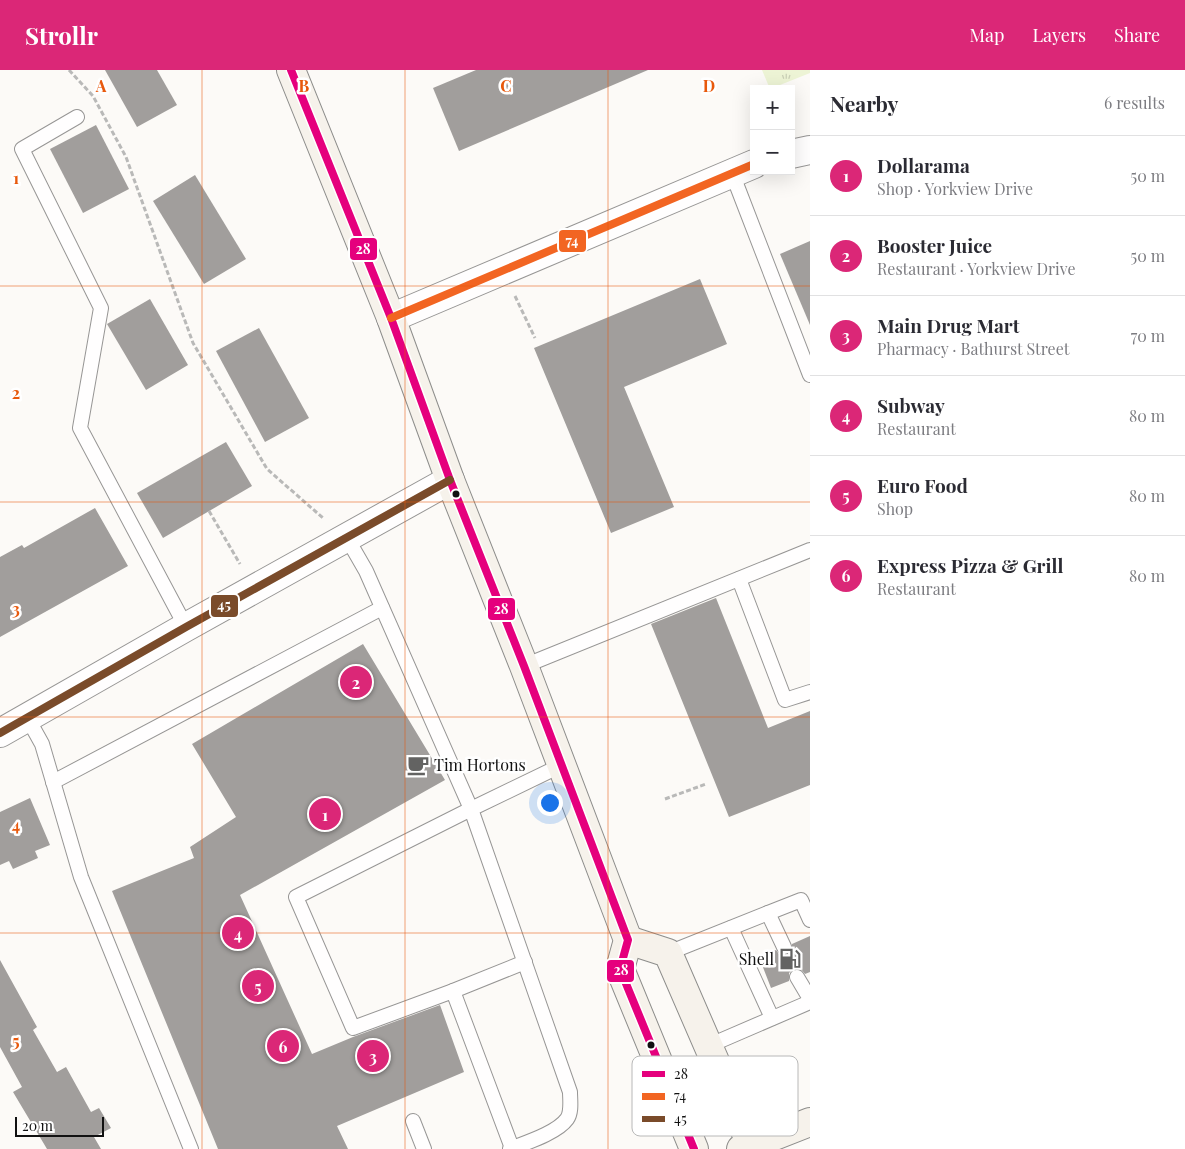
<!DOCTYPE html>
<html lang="en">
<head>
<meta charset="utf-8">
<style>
	:root { --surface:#fff; --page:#f7f7f7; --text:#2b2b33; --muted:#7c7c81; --line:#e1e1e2; --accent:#db2777 }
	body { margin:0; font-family:"Playfair Display",serif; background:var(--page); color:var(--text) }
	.controls { position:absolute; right:15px; top:15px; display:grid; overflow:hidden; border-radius:0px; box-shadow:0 5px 20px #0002 }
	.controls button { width:45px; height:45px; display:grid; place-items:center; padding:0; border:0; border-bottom:1px solid var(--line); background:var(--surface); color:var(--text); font:25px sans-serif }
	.scale { position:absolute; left:15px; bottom:12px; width:89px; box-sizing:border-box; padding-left:5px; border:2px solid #111; border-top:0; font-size:14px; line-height:18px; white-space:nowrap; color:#111; -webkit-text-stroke:4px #fff; paint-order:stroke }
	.you { position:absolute; left:549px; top:732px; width:18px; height:18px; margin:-12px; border:4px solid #fff; border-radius:50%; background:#1a73e8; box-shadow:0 0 0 8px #1a73e833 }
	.badge { display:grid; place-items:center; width:32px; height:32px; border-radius:50%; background:var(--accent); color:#fff; font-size:16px; font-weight:700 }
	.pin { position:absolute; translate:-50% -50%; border:2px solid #fff; box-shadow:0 1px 5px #0006 }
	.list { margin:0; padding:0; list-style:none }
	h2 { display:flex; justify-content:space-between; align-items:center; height:65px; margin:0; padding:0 20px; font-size:21px }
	h2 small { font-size:16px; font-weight:400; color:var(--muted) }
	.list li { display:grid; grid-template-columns:32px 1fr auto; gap:15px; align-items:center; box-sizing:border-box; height:80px; padding:0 20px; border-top:1px solid var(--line) }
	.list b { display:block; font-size:19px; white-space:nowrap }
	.list p { margin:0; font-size:16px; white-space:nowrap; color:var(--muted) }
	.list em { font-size:16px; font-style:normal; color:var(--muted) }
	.map { position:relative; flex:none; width:810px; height:1079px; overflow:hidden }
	header { display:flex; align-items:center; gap:30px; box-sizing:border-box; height:70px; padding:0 25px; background:var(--accent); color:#fff }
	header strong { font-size:24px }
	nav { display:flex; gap:28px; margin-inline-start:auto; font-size:18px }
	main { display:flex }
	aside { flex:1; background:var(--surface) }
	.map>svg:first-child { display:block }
	.park { fill:url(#park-tufts) }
	.building { fill:#a19e9c }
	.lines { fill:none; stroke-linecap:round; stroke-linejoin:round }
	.service-casing { stroke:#979695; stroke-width:16 }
	.minor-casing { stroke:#979695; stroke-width:30 }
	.secondary-casing { stroke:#8d8d8b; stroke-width:30 }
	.path { stroke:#b9b9b8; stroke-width:3; stroke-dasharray:5 2.5; stroke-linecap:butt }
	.service { stroke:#fffefe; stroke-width:14 }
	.minor { stroke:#fffefe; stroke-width:28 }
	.secondary { stroke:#f6f2eb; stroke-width:28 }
	.bus-1-casing { stroke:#fff; stroke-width:11 }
	.bus-2-casing { stroke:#fff; stroke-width:11 }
	.bus-3-casing { stroke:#fff; stroke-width:11 }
	.bus-1 { stroke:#e5007d; stroke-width:8 }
	.bus-2 { stroke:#f26522; stroke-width:8 }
	.bus-3 { stroke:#7a4b2a; stroke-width:8 }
	.grid { fill:none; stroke:#e8590c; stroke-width:1; stroke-opacity:0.55 }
	.bus-dot { fill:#111; stroke:#fff; stroke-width:2 }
	.labels { text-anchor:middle; stroke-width:5; stroke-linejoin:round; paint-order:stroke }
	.poi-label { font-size:16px; fill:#111; stroke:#fff; text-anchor:start }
	.key { fill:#fff; stroke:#b8b8b8; stroke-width:1 }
	.key-label { font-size:14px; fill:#111 }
	.grid-label { font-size:16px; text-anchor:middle; font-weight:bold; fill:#e8590c; stroke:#fff; stroke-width:5; stroke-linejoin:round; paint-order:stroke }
	.line-badge { stroke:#fff; stroke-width:2 }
	.badge-label { font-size:14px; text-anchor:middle; font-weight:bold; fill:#fff }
</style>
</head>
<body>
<header>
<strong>Strollr</strong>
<nav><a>Map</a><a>Layers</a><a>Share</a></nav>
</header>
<main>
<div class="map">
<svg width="810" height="1079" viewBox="0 0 810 1079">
	<defs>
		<pattern id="park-tufts" width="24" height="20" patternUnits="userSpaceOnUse" patternTransform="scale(1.25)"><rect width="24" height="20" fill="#edf4d5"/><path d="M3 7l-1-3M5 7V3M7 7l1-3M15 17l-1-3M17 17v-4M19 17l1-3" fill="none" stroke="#cad0b6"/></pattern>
	</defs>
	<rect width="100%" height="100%" fill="#fcfaf7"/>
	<!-- park -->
	<polygon class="park" points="762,0 810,0 810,3 770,19"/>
	<!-- building -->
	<g class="building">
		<polygon points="105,0 157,0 177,35 137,57"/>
		<polygon points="476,0 648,0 459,81 433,18"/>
		<polygon points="96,55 129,119 83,143 50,79"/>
		<polygon points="195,105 246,189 204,214 153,131"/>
		<polygon points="810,171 810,255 780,184"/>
		<polygon points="700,209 727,274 624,317 674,437 611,463 534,278"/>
		<polygon points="150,229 188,295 146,320 107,254"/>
		<polygon points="259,258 309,348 265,372 216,281"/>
		<polygon points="226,372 252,416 163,468 137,423"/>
		<polygon points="95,438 128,496 0,567 0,487 22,475 24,478"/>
		<polygon points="716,528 768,658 810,641 810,715 729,747 651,554"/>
		<polygon points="363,574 445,710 240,825 312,984 353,967 440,935 464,1002 337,1056 348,1079 218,1079 112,821 194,788 190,777 236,747 192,674"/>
		<polygon points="30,728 50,775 35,781 38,788 13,799 9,791 0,795 0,742"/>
		<polygon points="810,866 810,902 805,904 801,899 793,899 789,903 789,911 771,918 759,887 776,880 779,884 787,885 791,882 792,874"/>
		<polygon points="0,890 37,957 33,960 57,1002 66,997 91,1042 99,1038 111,1058 94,1067 101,1079 47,1079 13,1022 22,1017 0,977"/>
	</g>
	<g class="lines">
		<!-- service casing -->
		<g class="service-casing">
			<g id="service">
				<polyline points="77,47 22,79 101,238 80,358 186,557"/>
				<polyline points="732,103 810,305"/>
				<polyline points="347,468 366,501 471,739 296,827 353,958 453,921 512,1078"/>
				<polyline points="739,509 785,630 810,622"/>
				<polyline points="524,596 810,480"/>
				<polyline points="27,647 42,674 81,807 191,1079"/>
				<polyline points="53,712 382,538"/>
				<polyline points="768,843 801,830 810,850"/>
				<polyline points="731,858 772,948"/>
				<polyline points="668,883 768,843 784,877"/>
				<polyline points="797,907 810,929"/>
				<polyline points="453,921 525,892"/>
				<polyline points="708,976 810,932"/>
				<polyline points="413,1051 424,1079"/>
				<path d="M510,1079C525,1073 557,1063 567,1049C572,1042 570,1030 570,1022L471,739L562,695"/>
			</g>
		</g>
		<!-- minor casing -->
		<g class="minor-casing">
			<g id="minor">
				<polyline points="791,84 810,80"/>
				<polyline points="391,248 754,94"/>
				<polyline points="0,663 186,557 450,410"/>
			</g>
		</g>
		<!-- secondary casing -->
		<g class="secondary-casing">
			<g id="secondary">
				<polyline points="291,0 391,248 450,410 524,596 628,870 620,899 694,1079"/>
				<polyline points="628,870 668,883 753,1079"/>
				<polyline points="741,1079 810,1052"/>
			</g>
		</g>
		<!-- path -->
		<g class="path">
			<polyline points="69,0 93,26 126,87 193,273 267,399 323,448"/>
			<polyline points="515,226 535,268"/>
			<polyline points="209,441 240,494"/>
			<polyline points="665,729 706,714"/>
		</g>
		<!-- service -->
		<use href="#service" class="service"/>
		<!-- minor -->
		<use href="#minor" class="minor"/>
		<!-- secondary -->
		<use href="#secondary" class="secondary"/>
		<!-- bus-1 casing -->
		<g class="bus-1-casing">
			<polyline id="bus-1" points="291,0 391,248 450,410 524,596 628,870 620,899 694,1079"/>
		</g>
		<!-- bus-2 casing -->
		<g class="bus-2-casing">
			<polyline id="bus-2" points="391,248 754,94"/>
		</g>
		<!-- bus-3 casing -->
		<g class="bus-3-casing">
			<polyline id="bus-3" points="0,663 186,557 450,410"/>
		</g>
		<!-- bus-1 -->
		<use href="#bus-1" class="bus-1"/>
		<!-- bus-2 -->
		<use href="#bus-2" class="bus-2"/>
		<!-- bus-3 -->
		<use href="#bus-3" class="bus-3"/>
	</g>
	<!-- grid -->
	<path class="grid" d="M202,0V1079M405,0V1079M608,0V1079M0,216H810M0,432H810M0,647H810M0,863H810"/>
	<!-- icons -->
	<defs>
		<g id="cafe-bare" transform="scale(1.725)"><path d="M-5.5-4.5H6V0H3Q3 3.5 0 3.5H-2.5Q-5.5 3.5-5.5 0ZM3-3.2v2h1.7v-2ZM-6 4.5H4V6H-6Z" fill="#636362" stroke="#fff" stroke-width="2.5" paint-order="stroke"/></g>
		<g id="fuel-bare" transform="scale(1.725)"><path d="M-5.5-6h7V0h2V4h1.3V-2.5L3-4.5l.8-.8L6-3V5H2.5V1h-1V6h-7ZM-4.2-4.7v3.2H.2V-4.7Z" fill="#636362" stroke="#fff" stroke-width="2.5" paint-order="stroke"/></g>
	</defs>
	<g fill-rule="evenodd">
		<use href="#cafe-bare" x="418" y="695"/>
		<use href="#fuel-bare" x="790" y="889"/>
	</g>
	<!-- markers -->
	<g class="bus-dot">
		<circle cx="456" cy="424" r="4.5"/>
		<circle cx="651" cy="975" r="4.5"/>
	</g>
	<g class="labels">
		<!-- poi labels -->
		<g class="poi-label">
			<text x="434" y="701">Tim Hortons</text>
			<text x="774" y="895" text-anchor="end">Shell</text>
		</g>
	</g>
	<!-- legend -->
	<rect x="632" y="986" width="166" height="80" rx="8" class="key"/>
	<rect x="642" y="1001" width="23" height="6" fill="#e5007d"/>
	<rect x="642" y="1023" width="23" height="7" fill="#f26522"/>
	<rect x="642" y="1046" width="23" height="6" fill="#7a4b2a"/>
	<g class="key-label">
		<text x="674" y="1009">28</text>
		<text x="674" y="1031">74</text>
		<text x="674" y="1054">45</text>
	</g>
	<g class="grid-label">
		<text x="101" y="22">A</text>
		<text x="304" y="22">B</text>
		<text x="506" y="22">C</text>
		<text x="709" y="22">D</text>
		<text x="16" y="114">1</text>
		<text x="16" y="329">2</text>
		<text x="16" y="545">3</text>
		<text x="16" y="761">4</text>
		<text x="16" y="977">5</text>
	</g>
	<g class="line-badge">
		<rect x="558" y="159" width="29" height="24" rx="5" fill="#f26522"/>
		<rect x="349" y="167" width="29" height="24" rx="5" fill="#e5007d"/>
		<rect x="210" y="524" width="29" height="24" rx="5" fill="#7a4b2a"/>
		<rect x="487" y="527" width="29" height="24" rx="5" fill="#e5007d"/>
		<rect x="606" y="889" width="29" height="24" rx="5" fill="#e5007d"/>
	</g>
	<g class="badge-label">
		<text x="572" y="176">74</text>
		<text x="363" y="184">28</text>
		<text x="224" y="540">45</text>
		<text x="501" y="544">28</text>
		<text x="621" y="905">28</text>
	</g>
</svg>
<div class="controls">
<button>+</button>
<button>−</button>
</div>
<div class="scale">20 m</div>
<div class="you"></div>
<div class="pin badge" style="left:325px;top:744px">1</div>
<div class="pin badge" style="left:356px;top:612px">2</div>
<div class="pin badge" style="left:373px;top:986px">3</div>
<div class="pin badge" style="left:238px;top:863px">4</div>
<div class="pin badge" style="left:258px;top:916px">5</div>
<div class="pin badge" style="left:283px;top:976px">6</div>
</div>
<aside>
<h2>Nearby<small>6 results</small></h2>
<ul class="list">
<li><span class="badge">1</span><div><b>Dollarama</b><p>Shop · Yorkview Drive</p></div><em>50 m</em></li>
<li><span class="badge">2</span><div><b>Booster Juice</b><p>Restaurant · Yorkview Drive</p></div><em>50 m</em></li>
<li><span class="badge">3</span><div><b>Main Drug Mart</b><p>Pharmacy · Bathurst Street</p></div><em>70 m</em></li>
<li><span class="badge">4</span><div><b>Subway</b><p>Restaurant</p></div><em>80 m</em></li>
<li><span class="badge">5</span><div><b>Euro Food</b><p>Shop</p></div><em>80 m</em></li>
<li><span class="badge">6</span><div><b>Express Pizza &amp; Grill</b><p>Restaurant</p></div><em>80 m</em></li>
</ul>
</aside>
</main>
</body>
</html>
